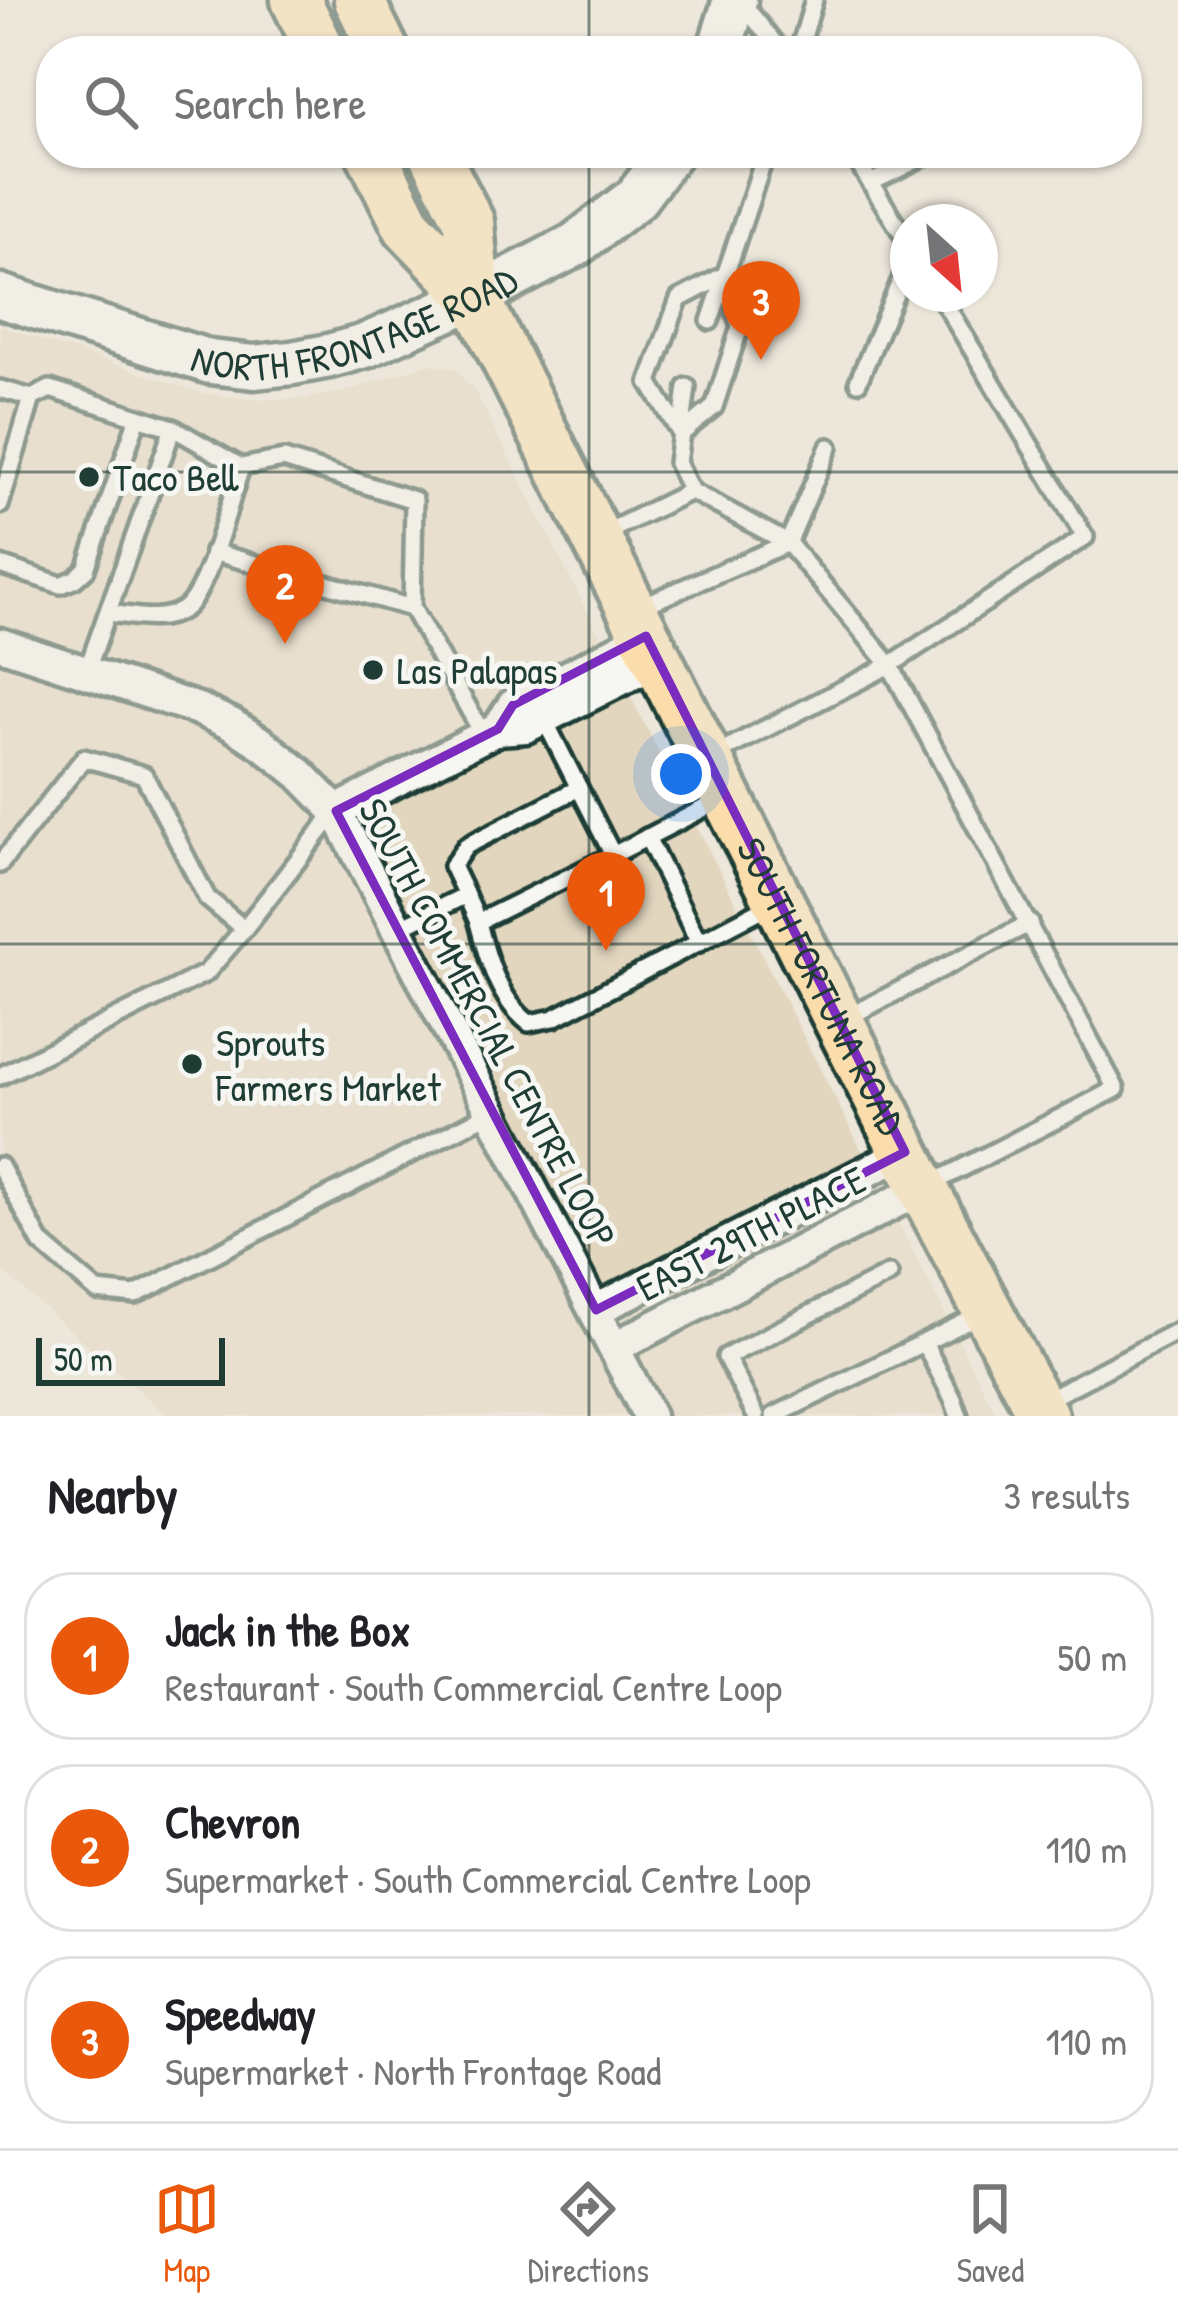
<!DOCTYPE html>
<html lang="en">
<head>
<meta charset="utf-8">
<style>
	:root { --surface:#fff; --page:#f6f6f6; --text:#202124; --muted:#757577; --line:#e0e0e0; --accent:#ea580c }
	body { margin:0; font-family:"Patrick Hand",sans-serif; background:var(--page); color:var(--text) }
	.compass { position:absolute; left:890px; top:204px; width:108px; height:108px; border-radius:50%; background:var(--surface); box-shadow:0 3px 9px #0004; rotate:153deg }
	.scale { position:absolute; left:36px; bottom:30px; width:189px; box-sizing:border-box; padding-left:12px; border:6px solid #1f3d34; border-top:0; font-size:33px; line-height:42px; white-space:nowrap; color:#1f3d34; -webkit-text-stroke:9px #f6f6f2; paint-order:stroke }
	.you { position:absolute; left:681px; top:774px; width:42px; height:42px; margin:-30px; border:9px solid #fff; border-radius:50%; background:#1a73e8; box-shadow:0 0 0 18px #1a73e833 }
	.badge { display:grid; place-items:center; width:78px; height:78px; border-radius:50%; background:var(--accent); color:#fff; font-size:39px; font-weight:700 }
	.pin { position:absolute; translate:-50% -99px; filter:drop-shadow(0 3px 6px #0008) }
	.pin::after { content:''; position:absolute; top:63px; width:42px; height:36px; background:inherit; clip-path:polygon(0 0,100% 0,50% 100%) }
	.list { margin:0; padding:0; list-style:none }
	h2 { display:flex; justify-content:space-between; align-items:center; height:156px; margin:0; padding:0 48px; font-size:51px }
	h2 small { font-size:39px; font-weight:400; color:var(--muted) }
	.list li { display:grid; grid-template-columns:78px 1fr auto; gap:36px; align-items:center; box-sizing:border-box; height:168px; margin:0 24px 24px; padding:0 24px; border:3px solid var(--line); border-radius:48px }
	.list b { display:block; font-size:45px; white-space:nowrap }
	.list p { margin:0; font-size:39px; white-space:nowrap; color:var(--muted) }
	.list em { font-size:39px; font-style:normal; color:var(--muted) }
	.icon { flex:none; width:66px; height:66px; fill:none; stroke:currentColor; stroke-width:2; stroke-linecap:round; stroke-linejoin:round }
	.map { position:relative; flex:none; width:1178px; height:1416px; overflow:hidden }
	.search { position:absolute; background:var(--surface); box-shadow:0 3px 9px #0004; left:36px; right:36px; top:36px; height:132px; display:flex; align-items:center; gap:30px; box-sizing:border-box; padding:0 42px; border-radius:48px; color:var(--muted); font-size:45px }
	.sheet { height:732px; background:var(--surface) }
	nav { display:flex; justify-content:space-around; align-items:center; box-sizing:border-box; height:168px; border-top:3px solid var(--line); background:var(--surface); font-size:33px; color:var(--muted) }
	nav a { display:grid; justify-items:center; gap:6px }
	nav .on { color:var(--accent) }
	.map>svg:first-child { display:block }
	.built { fill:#e2d6bf }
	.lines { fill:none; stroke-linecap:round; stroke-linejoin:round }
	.lane-casing { stroke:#1f3d34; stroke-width:24 }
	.street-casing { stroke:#1f3d34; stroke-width:39 }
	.secondary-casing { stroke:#1f3d34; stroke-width:51 }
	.primary-casing { stroke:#1f3d34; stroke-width:57 }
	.lane { stroke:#f6f6f2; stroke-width:15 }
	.street { stroke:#f6f6f2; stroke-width:30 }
	.secondary { stroke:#f6f6f2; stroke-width:42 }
	.primary { stroke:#fbddab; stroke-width:48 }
	.marked { fill:none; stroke:#7b2cbf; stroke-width:9; stroke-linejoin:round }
	.grid { fill:none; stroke:#1f3d34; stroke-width:3; stroke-opacity:0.55 }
	.poi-dot { fill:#1f3d34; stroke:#f6f6f2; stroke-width:4.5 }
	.labels { text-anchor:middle; stroke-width:10; stroke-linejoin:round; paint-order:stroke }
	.street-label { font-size:39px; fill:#1f3d34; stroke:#f6f6f2 }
	.poi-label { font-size:39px; fill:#1f3d34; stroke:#f6f6f2; text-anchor:start }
</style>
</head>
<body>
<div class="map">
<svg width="1178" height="1416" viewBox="0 0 1178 1416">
	<rect width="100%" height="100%" fill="#ede7db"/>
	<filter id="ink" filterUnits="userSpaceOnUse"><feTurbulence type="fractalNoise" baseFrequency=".00833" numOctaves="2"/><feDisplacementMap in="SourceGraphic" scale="24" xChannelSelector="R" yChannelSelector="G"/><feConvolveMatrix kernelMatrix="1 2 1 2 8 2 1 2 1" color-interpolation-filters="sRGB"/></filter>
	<g filter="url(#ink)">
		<!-- built -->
		<polygon class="built" points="0,326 202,393 254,399 299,399 339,393 429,364 455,368 475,391 997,1416 168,1416 0,1269"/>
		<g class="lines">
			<!-- lane casing -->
			<g class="lane-casing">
				<g id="lane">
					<polyline points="741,2 781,51"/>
					<polyline points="799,51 814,0"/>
					<polyline points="852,153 908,243"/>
					<polyline points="872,182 931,153"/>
					<polygon points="725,275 740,327 714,407 681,434 649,382 679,299"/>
					<polyline points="710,321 766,153"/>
					<polyline points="858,382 908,263"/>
					<polyline points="687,387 677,463 691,491"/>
					<polyline points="0,389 32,398"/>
					<polyline points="241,467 284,459 414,500 412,608"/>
					<polyline points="0,505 32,398 50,389 173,428 86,673"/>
					<polyline points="599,536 691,491 788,543 829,447"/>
					<polyline points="213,552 412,608 484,736"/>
					<polyline points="0,565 61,585 75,579 86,569 138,417"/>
					<polyline points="635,609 788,543 890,665 1085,537 939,294"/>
					<path d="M108,613C131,615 162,624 184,609C207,594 231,497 241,467L173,428"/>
					<polyline points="544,719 613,855 724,798"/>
					<polyline points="710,757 890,665 1116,1089 929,1185"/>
					<polyline points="647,837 699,943"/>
					<polyline points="0,864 84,758 144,775 207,898 244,929"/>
					<polyline points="466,895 478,922 613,855"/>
					<path d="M478,922C487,958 499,1000 529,1023L554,1018L772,904"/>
					<polyline points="397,929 466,895 452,866 466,846 579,788"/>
					<polyline points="846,1018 1030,923"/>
					<polyline points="0,1076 206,973 244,929 336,811"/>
					<polyline points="0,1166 41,1243 97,1291 135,1295 492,1112"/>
					<polyline points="924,1343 953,1399 959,1416"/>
					<polyline points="1040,1403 1178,1331"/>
					<polyline points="756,1416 726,1357 889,1274"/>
					<polyline points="774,1416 984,1313"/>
				</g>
			</g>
			<!-- street casing -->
			<g class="street-casing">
				<g id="street">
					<polyline points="0,644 198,709 231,724 261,743 300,774 336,811 649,1416"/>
					<polyline points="498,729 513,705 646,636"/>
					<polyline points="336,811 498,729 526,727 658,661"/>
					<polyline points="596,1310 905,1152"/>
					<polyline points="615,1347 923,1188"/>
				</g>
			</g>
			<!-- secondary casing -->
			<g class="secondary-casing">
				<g id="secondary">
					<polyline points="719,51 735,0"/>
					<path id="s1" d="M0,296L210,362L254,367L292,363L329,356L365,346L475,297L575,245L636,198L670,153"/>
				</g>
			</g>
			<!-- primary casing -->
			<g class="primary-casing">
				<g id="primary">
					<polyline points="296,0 321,51"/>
					<polyline points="359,0 384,51"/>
					<path id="s2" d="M371,153L408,227L475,297L923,1188L1043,1416"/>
					<polyline points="434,153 469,222 475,297"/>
				</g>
			</g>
			<!-- lane -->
			<use href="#lane" class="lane"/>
			<!-- street -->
			<use href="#street" class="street"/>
			<!-- secondary -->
			<use href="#secondary" class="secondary"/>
			<!-- primary -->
			<use href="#primary" class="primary"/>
		</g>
	</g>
	<!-- marked area -->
	<path d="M0 0H1178V1416H0ZM646,636L905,1152L596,1310L336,811L498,729L513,705Z" fill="#ede7db" fill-opacity=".55" fill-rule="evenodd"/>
	<path class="marked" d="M646,636L905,1152L596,1310L336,811L498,729L513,705Z"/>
	<!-- grid -->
	<path class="grid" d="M589,0V51M589,153V1416M0,472H1178M0,944H1178"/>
	<!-- markers -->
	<g class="poi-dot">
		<circle cx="89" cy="477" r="12"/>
		<circle cx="373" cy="670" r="12"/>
		<circle cx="192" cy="1064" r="12"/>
	</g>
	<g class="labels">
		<!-- street labels -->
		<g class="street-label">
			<text dy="14" stroke="none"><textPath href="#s1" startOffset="372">NORTH FRONTAGE ROAD</textPath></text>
			<text dy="14" stroke="none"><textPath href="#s2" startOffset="951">SOUTH FORTUNA ROAD</textPath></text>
			<text transform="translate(488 1023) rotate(62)" y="14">SOUTH COMMERCIAL CENTRE LOOP</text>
			<text transform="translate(751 1233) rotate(-27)" y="14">EAST 29TH PLACE</text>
		</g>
		<!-- poi labels -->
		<g class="poi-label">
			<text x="113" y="491">Taco Bell</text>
			<text x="397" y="684">Las Palapas</text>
			<text x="216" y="1056">Sprouts<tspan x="216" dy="45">Farmers Market</tspan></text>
		</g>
	</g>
</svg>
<svg class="compass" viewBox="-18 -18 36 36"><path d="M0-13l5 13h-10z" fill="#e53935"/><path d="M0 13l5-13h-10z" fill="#757577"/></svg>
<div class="scale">50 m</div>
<div class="you"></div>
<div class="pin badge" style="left:606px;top:951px">1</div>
<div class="pin badge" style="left:285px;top:644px">2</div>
<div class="pin badge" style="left:761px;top:360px">3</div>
<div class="search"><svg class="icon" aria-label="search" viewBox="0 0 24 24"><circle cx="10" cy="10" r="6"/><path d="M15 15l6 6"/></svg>Search here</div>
</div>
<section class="sheet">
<h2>Nearby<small>3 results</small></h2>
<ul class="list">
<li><span class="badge">1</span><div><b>Jack in the Box</b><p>Restaurant · South Commercial Centre Loop</p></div><em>50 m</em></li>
<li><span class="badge">2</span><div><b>Chevron</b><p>Supermarket · South Commercial Centre Loop</p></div><em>110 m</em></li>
<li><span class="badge">3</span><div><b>Speedway</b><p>Supermarket · North Frontage Road</p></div><em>110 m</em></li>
</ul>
</section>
<nav>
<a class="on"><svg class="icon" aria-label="map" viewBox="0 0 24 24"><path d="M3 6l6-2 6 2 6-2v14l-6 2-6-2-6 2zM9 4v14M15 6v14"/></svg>Map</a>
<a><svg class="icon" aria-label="directions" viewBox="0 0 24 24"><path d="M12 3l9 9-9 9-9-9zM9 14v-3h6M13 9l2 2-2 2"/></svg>Directions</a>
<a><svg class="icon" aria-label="saved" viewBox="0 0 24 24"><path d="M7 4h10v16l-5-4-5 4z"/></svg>Saved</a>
</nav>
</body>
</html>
